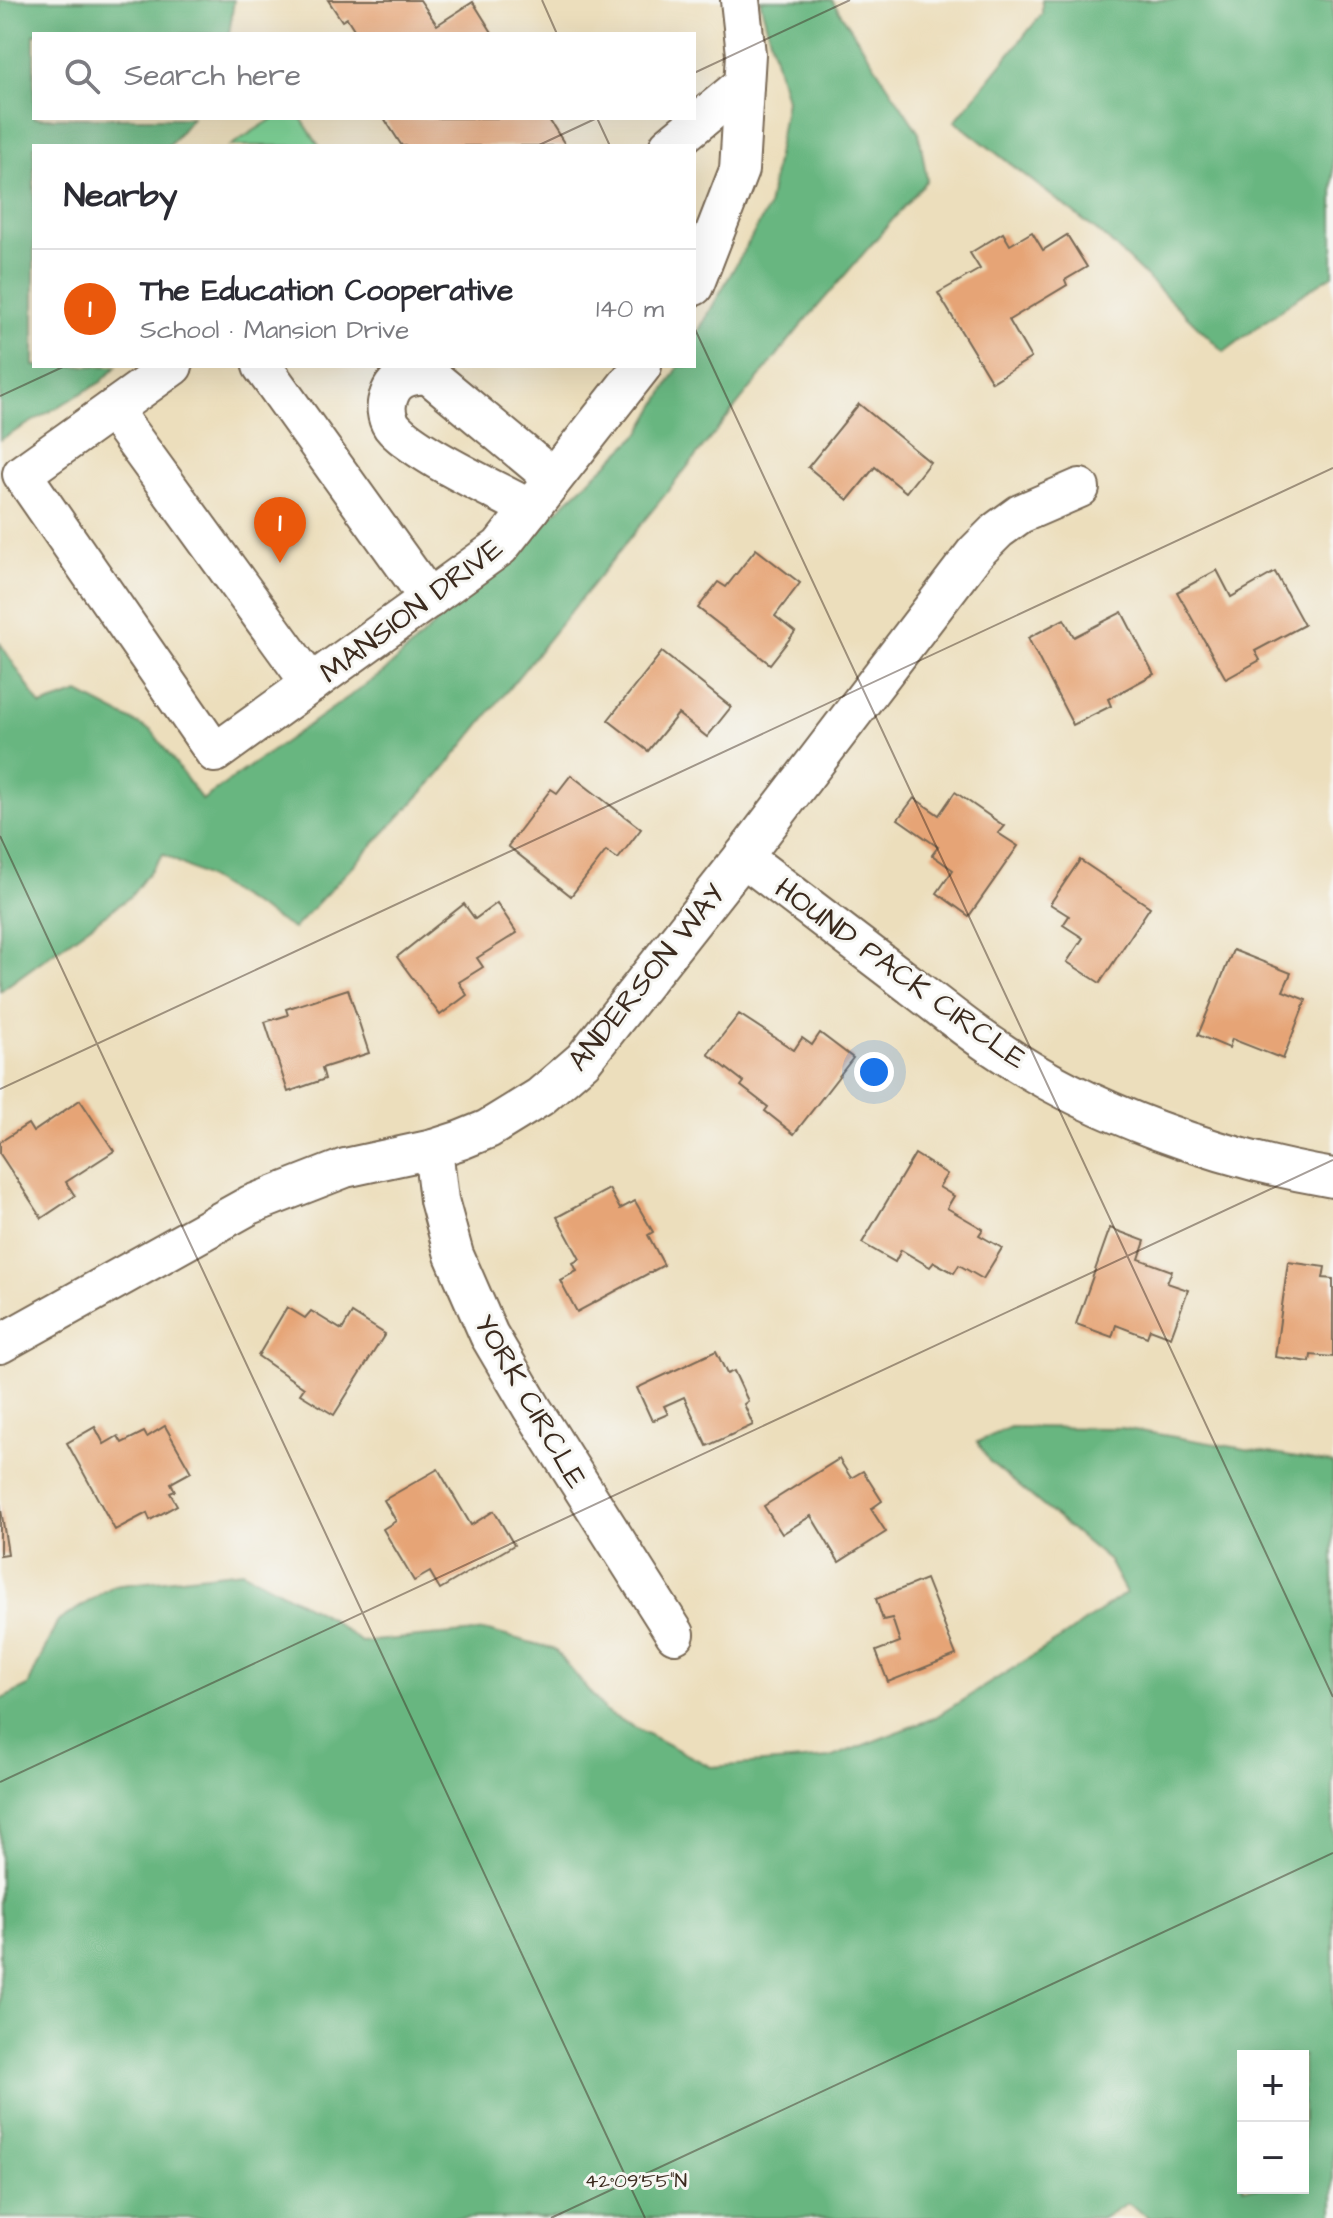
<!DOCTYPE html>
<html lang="en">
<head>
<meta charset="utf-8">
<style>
	:root { --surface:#fff; --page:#f2f2f3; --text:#2b2b33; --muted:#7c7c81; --line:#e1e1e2; --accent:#ea580c }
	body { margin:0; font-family:"Architects Daughter",sans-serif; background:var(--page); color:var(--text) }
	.controls { position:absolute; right:24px; bottom:24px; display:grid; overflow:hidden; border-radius:0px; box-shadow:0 8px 32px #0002 }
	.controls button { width:72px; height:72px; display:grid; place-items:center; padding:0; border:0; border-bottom:2px solid var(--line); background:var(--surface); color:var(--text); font:40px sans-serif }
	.you { position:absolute; left:874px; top:1072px; width:28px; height:28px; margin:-20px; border:6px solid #fff; border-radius:50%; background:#1a73e8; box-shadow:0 0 0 12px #1a73e833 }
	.badge { display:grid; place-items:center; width:52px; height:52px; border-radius:50%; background:var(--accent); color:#fff; font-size:26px; font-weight:700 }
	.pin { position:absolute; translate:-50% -66px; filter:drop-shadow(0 2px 4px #0008) }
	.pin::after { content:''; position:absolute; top:42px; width:28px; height:24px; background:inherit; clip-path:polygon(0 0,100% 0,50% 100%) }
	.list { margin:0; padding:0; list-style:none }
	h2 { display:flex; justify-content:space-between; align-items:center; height:104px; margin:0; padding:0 32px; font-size:34px }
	h2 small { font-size:26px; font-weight:400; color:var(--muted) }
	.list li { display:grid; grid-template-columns:52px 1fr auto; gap:24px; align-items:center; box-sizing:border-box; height:120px; padding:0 32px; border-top:2px solid var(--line) }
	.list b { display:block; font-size:30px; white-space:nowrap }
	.list p { margin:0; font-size:26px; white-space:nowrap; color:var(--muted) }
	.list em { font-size:26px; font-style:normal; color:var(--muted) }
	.icon { flex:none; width:44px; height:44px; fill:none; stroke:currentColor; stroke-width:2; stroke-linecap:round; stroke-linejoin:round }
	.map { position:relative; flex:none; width:1333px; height:2218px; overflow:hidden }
	.search { position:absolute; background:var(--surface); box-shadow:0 8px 32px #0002; left:32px; top:32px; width:664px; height:88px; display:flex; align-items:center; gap:20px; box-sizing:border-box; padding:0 28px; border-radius:0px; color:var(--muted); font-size:30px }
	.panel { position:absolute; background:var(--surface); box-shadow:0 8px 32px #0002; left:32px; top:144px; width:664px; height:224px; border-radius:0px }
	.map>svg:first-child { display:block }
	.green { fill:#7fd498; stroke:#5d7f5b; stroke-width:2 }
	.forest { fill:#67b680; stroke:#51704f; stroke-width:2; fill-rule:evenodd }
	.building { fill:#e6a476 }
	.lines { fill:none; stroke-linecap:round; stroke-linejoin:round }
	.minor-casing { stroke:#796955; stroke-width:42 }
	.minor { stroke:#fff; stroke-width:38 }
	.ticks { fill:none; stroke:#3b2a1e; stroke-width:2; stroke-opacity:0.45 }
	.labels { text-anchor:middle; stroke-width:6; stroke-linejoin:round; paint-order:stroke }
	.street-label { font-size:30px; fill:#3b2a1e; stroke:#f6f6f2 }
	.ticks-label { font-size:20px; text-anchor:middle; fill:#3b2a1e; stroke:#f6f6f2; stroke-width:6; stroke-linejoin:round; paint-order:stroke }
</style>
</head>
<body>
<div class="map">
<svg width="1333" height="2218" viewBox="0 0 1333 2218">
	<rect width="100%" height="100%" fill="#f6f6f2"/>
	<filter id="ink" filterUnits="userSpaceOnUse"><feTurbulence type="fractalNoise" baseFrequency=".0125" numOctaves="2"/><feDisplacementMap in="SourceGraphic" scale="16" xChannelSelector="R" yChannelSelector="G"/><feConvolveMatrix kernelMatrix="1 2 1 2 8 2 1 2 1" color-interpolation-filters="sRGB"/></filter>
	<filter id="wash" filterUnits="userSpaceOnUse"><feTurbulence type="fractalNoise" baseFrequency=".006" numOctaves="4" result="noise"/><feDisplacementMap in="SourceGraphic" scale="32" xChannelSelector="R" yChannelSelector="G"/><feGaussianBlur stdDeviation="1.8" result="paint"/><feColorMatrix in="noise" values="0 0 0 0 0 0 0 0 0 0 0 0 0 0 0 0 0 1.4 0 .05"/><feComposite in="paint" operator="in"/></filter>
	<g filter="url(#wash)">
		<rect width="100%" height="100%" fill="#ecdebc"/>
		<!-- green -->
		<polygon class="green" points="274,118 301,118 319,146 230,146"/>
		<!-- forest -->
		<g class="forest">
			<polygon points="0,0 234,0 229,34 34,34 34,118 192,118 169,146 34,146 34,366 117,366 101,382 0,440"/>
			<polygon points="760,0 832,0 919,133 927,180 800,327 440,774 293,929 203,875 163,854 131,896 0,991 0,643 41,706 79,693 152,731 202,800 384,672 640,433 679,366 694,366 694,339 768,208 786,100"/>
			<polygon points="1042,0 1333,0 1333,275 1298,297 1224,352 1106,238 955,121 1042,14"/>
			<path d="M1010,1427L1122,1428L1333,1464V2218H1150L1127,2203L1103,2218H0V1700L28,1686L57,1622L113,1586L242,1571L328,1617L361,1642L488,1631L554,1649L607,1713L711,1767L830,1758L934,1718L1066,1635L1126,1593L1109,1561L989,1461L978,1442ZM1303,2056V2188H1243V2056Z"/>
		</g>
		<g id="blocks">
			<!-- building -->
			<g class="building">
				<polygon points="328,0 420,0 437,25 473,2 493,34 357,34 347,18 342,21"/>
				<polygon points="384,118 548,118 566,146 402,146"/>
				<polygon points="1032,232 1043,250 1067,235 1087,267 1065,280 1067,285 1009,320 1031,358 992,382 938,293 980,269 970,253 1003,233 1010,245"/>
				<polygon points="859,404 930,462 906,492 875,467 848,500 808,467"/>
				<polygon points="756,549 800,583 775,616 795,632 770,664 698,608 718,582 726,587"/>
				<polygon points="1217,570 1231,597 1275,572 1304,625 1255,651 1260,660 1226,679 1177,592"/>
				<polygon points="1122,612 1154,674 1108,699 1111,706 1073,725 1028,638 1064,619 1074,637"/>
				<polygon points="662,652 731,707 707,737 678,714 648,751 608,720"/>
				<polygon points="571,775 641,829 618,859 606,851 571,896 508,846 551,789 557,793"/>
				<polygon points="955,792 1004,826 998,833 1018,846 969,916 937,893 953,870 932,855 938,847 898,819 914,798 939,815"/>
				<polygon points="1080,860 1150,907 1100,983 1067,962 1083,938 1063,925 1069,916 1050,904"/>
				<polygon points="497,903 517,933 477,958 483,967 459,982 467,995 440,1015 397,957 464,904 475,919"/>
				<polygon points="1233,950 1291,973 1283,991 1306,1000 1283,1059 1232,1039 1229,1048 1198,1035"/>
				<polygon points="348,989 369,1053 322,1068 325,1079 288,1092 265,1022 288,1015 286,1009"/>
				<polygon points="739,1014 794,1050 802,1038 812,1045 820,1033 853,1058 794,1134 765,1111 768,1107 741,1086 744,1082 708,1054"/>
				<polygon points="80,1100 114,1151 66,1182 75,1196 42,1218 0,1154 0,1142 28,1124 33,1132"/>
				<polygon points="915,1154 947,1174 939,1187 954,1196 947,1208 983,1229 979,1235 1002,1248 983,1279 959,1265 954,1273 934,1262 930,1267 901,1250 895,1262 862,1243"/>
				<polygon points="609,1189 620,1209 635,1201 653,1232 648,1235 664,1265 577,1312 560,1280 577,1271 573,1263 580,1259 557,1217"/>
				<polygon points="1110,1228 1145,1241 1139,1259 1172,1271 1167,1283 1188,1290 1171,1337 1150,1329 1147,1337 1116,1325 1112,1337 1076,1324"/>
				<polygon points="1288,1262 1325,1267 1323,1278 1333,1279 1333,1357 1311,1355 1310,1362 1275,1357"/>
				<polygon points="287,1307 305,1318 311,1311 342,1330 352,1313 385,1334 334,1415 300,1394 304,1388 258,1356"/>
				<polygon points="716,1351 727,1374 734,1371 748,1401 744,1404 753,1425 707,1446 684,1397 664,1406 668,1414 652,1421 637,1388"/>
				<polygon points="165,1426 191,1472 171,1483 175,1491 170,1493 177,1505 150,1520 147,1513 115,1530 67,1443 95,1427 104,1444 118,1436 122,1443 144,1432 147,1437"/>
				<polygon points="839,1459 851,1478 863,1471 882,1501 871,1509 886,1532 839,1562 811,1516 782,1534 764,1506"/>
				<polygon points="438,1469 471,1525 494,1511 514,1545 440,1589 430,1572 414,1581 383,1529 396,1521 384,1500"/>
				<polygon points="0,1503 8,1554 0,1555"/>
				<polygon points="926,1579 956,1655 888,1682 876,1651 900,1642 892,1618 883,1620 876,1599"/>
			</g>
		</g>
	</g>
	<g filter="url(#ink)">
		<use href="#blocks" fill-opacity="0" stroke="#796955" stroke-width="2"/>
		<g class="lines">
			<!-- minor casing -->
			<g class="minor-casing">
				<g id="minor">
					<polyline points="669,146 744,84"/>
					<polyline points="694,286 739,170 746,54 740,0"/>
					<polyline points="173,366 22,474 215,753 500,547 642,366"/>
					<polyline points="262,366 429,599"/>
					<polyline points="112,410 311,684"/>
					<path d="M530,509C498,491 412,452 392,426C386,417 385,406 389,396C395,377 411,375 428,374L553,478"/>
					<path d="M743,857C800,900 856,943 912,986C940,1007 966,1029 995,1048C1087,1112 1223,1160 1333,1178"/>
					<polyline points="433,1149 439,1200 454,1255 489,1335 532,1408 675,1634"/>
					<polyline points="0,1344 250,1205 345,1168 433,1149 461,1140 488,1129 540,1097 583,1060 743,857 975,553 998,530 1020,514 1080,488"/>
				</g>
			</g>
			<!-- minor -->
			<use href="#minor" class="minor"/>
		</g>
	</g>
	<!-- ticks -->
	<path class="ticks" d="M542,0L557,34M694,73L850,0M597,118L610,146M537,146L597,118M694,327L1333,1697M0,396L65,366M0,836L645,2218M0,1089L1333,468M0,1782L1333,1160M551,2218L1333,1853"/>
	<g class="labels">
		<!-- street labels -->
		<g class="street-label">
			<text transform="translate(411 610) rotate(-37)" y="10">MANSION DRIVE</text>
			<text transform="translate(901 973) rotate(36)" y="10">HOUND PACK CIRCLE</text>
			<text transform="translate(646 977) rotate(-51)" y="10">ANDERSON WAY</text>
			<text transform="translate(531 1401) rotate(60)" y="10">YORK CIRCLE</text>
		</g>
	</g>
	<g class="ticks-label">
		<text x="636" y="2187">42°09'55"N</text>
	</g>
</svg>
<div class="controls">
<button>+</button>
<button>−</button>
</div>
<div class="you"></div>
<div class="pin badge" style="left:280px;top:563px">1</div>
<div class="search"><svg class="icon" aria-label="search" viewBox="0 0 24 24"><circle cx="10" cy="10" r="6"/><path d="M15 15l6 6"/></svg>Search here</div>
<section class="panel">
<h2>Nearby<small></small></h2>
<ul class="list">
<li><span class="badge">1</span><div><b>The Education Cooperative</b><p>School · Mansion Drive</p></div><em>140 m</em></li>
</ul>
</section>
</div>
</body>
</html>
